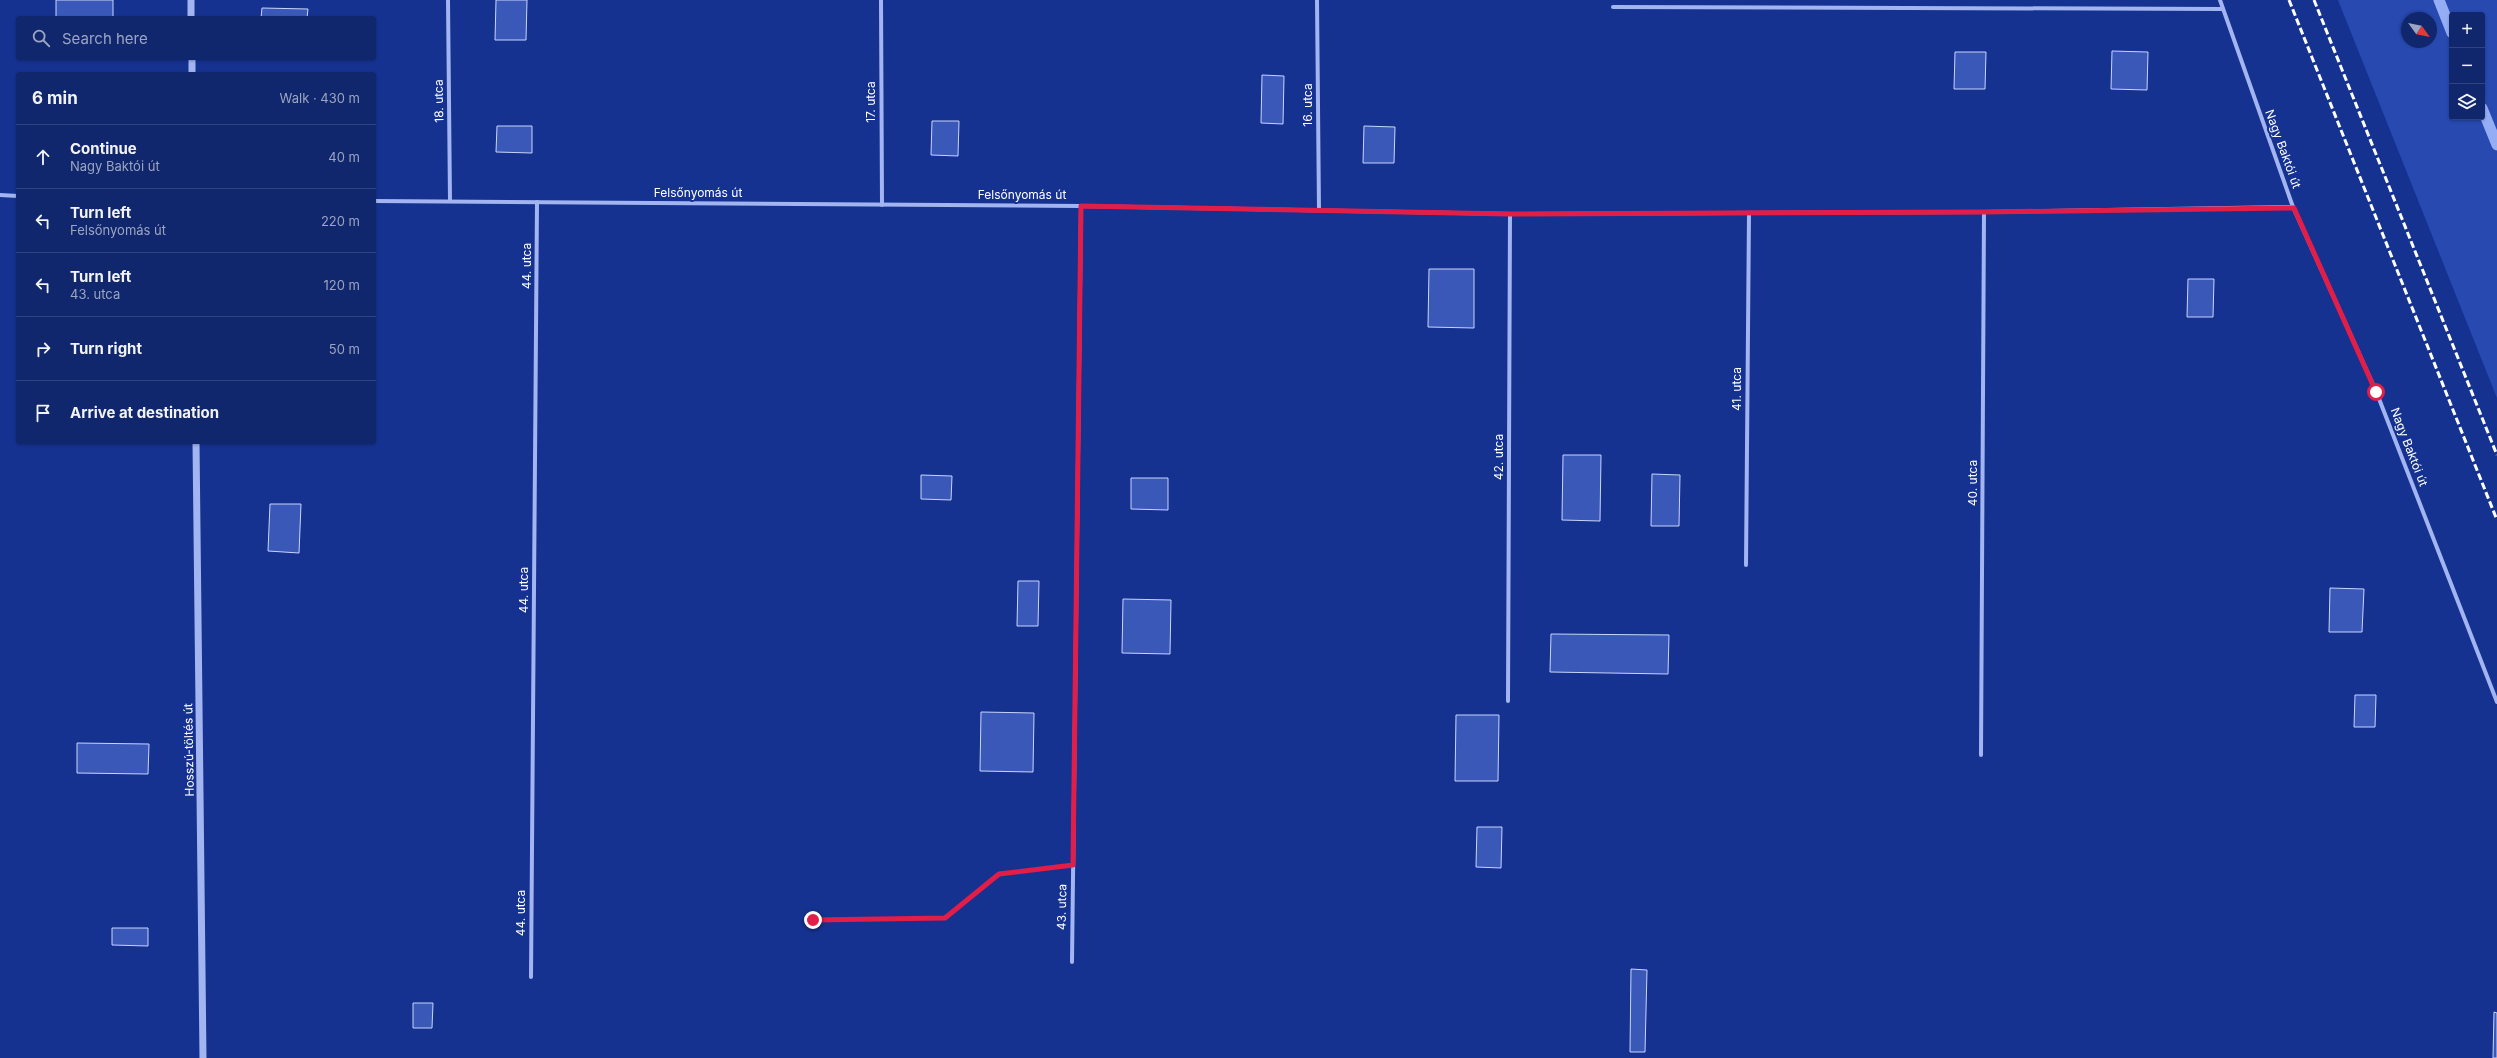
<!DOCTYPE html>
<html lang="en">
<head>
<meta charset="utf-8">
<style>
	:root { --surface:#10266d; --page:#192e72; --text:#f1f3f6; --muted:#9ca5c2; --line:#304380 }
	body { margin:0; font-family:Inter,sans-serif; background:var(--page); color:var(--text) }
	.controls { position:absolute; right:12px; top:12px; display:grid; overflow:hidden; border-radius:4px; box-shadow:0 1px 3px #0004 }
	.controls button { width:36px; height:36px; display:grid; place-items:center; padding:0; border:0; border-bottom:1px solid var(--line); background:var(--surface); color:var(--text); font:20px sans-serif }
	.compass { position:absolute; left:2401px; top:12px; width:36px; height:36px; border-radius:50%; background:var(--surface); box-shadow:0 1px 3px #0004; rotate:123deg }
	.stop { position:absolute; width:12px; height:12px; margin:-9px; border:3px solid #e11d48; border-radius:50%; background:#fff }
	.stop.end { background:#e11d48; border-color:#fff; box-shadow:0 1px 4px #0008 }
	.list { margin:0; padding:0; list-style:none }
	h2 { display:flex; justify-content:space-between; align-items:center; height:52px; margin:0; padding:0 16px; font-size:17px }
	h2 small { font-size:13px; font-weight:400; color:var(--muted) }
	.list li { display:grid; grid-template-columns:26px 1fr auto; gap:12px; align-items:center; box-sizing:border-box; height:64px; padding:0 16px; border-top:1px solid var(--line) }
	.list b { display:block; font-size:15px; white-space:nowrap }
	.list p { margin:0; font-size:13px; white-space:nowrap; color:var(--muted) }
	.list em { font-size:13px; font-style:normal; color:var(--muted) }
	.icon { flex:none; width:22px; height:22px; fill:none; stroke:currentColor; stroke-width:2; stroke-linecap:round; stroke-linejoin:round }
	.map { position:relative; flex:none; width:2497px; height:1058px; overflow:hidden }
	.search { position:absolute; background:var(--surface); box-shadow:0 1px 3px #0004; left:16px; top:16px; width:360px; height:44px; display:flex; align-items:center; gap:10px; box-sizing:border-box; padding:0 14px; border-radius:4px; color:var(--muted); font-size:15px }
	.panel { position:absolute; background:var(--surface); box-shadow:0 1px 3px #0004; left:16px; top:72px; width:360px; height:372px; border-radius:4px }
	.map>svg:first-child { display:block }
	.green { fill:#2749b0; fill-rule:evenodd }
	.lines { fill:none; stroke-linecap:round; stroke-linejoin:round }
	.stream { stroke:#94adf4; stroke-width:11 }
	.building { fill:#3958b8; stroke:#c9d5fc }
	.service { stroke:#a2b5f1; stroke-width:3 }
	.minor { stroke:#a2b5f1; stroke-width:4 }
	.tertiary { stroke:#a2b5f1; stroke-width:7 }
	.rail { stroke:#fff; stroke-width:3; stroke-dasharray:7 3; stroke-linecap:butt }
	.route { stroke:#e11d48; stroke-width:5 }
	.labels { text-anchor:middle; stroke-width:4; stroke-linejoin:round; paint-order:stroke }
	.street-label { font-size:12px; fill:#fff; stroke:#153291 }
</style>
</head>
<body>
<div class="map">
<svg width="2497" height="1058" viewBox="0 0 2497 1058">
	<rect width="100%" height="100%" fill="#153291"/>
	<!-- green -->
	<path class="green" d="M2338,0H2497V398ZM2452,15H2482V117H2452ZM2407,18H2431V42H2407Z"/>
	<g class="lines">
		<!-- stream -->
		<g class="stream">
			<polyline points="2439,0 2452,33"/>
			<polyline points="2482,108 2497,145"/>
		</g>
	</g>
	<!-- building -->
	<g class="building">
		<rect x="56" y="0" width="57" height="18"/>
		<polygon points="496,0 527,0 526,40 495,40"/>
		<polygon points="262,8 308,9 307,18 261,18"/>
		<polygon points="2112,51 2148,52 2147,90 2111,89"/>
		<polygon points="1955,52 1986,52 1985,89 1954,89"/>
		<polygon points="1262,75 1284,76 1283,124 1261,123"/>
		<polygon points="932,121 959,121 958,156 931,155"/>
		<polygon points="497,126 532,126 532,153 496,152"/>
		<polygon points="1364,126 1395,127 1394,163 1363,163"/>
		<polygon points="1429,269 1474,269 1474,328 1428,327"/>
		<polygon points="2188,279 2214,279 2213,317 2187,317"/>
		<polygon points="1563,455 1601,455 1600,521 1562,520"/>
		<polygon points="1652,474 1680,475 1679,526 1651,526"/>
		<polygon points="921,475 952,476 951,500 921,499"/>
		<polygon points="1131,478 1168,478 1168,510 1131,509"/>
		<polygon points="270,504 301,504 299,553 268,551"/>
		<polygon points="1018,581 1039,581 1038,626 1017,626"/>
		<polygon points="2330,588 2364,589 2362,632 2329,632"/>
		<polygon points="1123,599 1171,600 1170,654 1122,653"/>
		<polygon points="1551,634 1669,635 1668,674 1550,672"/>
		<polygon points="2355,695 2376,695 2375,727 2354,727"/>
		<polygon points="981,712 1034,713 1033,772 980,771"/>
		<polygon points="1456,715 1499,715 1498,781 1455,781"/>
		<polygon points="77,743 149,744 148,774 77,773"/>
		<polygon points="1477,827 1502,827 1501,868 1476,867"/>
		<polygon points="112,928 148,928 148,946 112,945"/>
		<polygon points="1631,969 1647,970 1645,1052 1630,1052"/>
		<polygon points="413,1003 433,1003 432,1028 413,1028"/>
		<polygon points="2494,1012 2497,1013 2497,1058 2493,1058"/>
	</g>
	<g class="lines">
		<!-- service -->
		<polyline class="service" points="813,920 945,918 999,874 1073,865"/>
		<!-- minor -->
		<g class="minor">
			<polyline points="448,0 450,201"/>
			<polyline points="881,0 882,205"/>
			<polyline points="1317,0 1319,210"/>
			<polyline points="2220,0 2293,207 2376,391 2497,702"/>
			<polyline points="1613,7 2223,9"/>
			<polyline points="0,195 18,196"/>
			<polyline points="374,201 1081,206 1510,214 1984,212 2293,207"/>
			<polyline points="1746,565 1749,213"/>
			<polyline points="1508,701 1510,214"/>
			<polyline points="1981,755 1984,212"/>
			<polyline points="1072,962 1081,206"/>
			<polyline points="531,977 537,202"/>
		</g>
		<!-- tertiary -->
		<g class="tertiary">
			<polyline points="191,0 191,18"/>
			<polyline points="192,58 192,74"/>
			<polyline points="196,442 203,1058"/>
		</g>
		<!-- rail -->
		<g class="rail">
			<polyline points="2289,0 2497,520"/>
			<polyline points="2314,0 2497,455"/>
		</g>
	</g>
	<g class="lines">
		<!-- route -->
		<polyline class="route" points="813,920 945,918 999,874 1073,865 1081,206 1510,214 1984,212 2294,208 2376,392"/>
	</g>
	<g class="labels">
		<!-- street labels -->
		<g class="street-label">
			<text transform="translate(439 101) rotate(-91)" y="4">18. utca</text>
			<text transform="translate(871 102) rotate(-90)" y="4">17. utca</text>
			<text transform="translate(1308 105) rotate(-90)" y="4">16. utca</text>
			<text transform="translate(2283 149) rotate(70)" y="4">Nagy Baktói út</text>
			<text x="698" y="197">Felsőnyomás út</text>
			<text x="1022" y="199">Felsőnyomás út</text>
			<text transform="translate(527 266) rotate(-90)" y="4">44. utca</text>
			<text transform="translate(1737 389) rotate(-90)" y="4">41. utca</text>
			<text transform="translate(2409 447) rotate(69)" y="4">Nagy Baktói út</text>
			<text transform="translate(1499 457) rotate(-90)" y="4">42. utca</text>
			<text transform="translate(1973 483) rotate(-90)" y="4">40. utca</text>
			<text transform="translate(524 590) rotate(-90)" y="4">44. utca</text>
			<text transform="translate(189 750) rotate(-91)" y="4">Hosszú-töltés út</text>
			<text transform="translate(1062 907) rotate(-89)" y="4">43. utca</text>
			<text transform="translate(521 913) rotate(-90)" y="4">44. utca</text>
		</g>
	</g>
</svg>
<div class="controls">
<button>+</button>
<button>−</button>
<button><svg class="icon" aria-label="layers" viewBox="0 0 24 24"><path d="M12 4l9 5-9 5-9-5zM3 14l9 5 9-5"/></svg></button>
</div>
<svg class="compass" viewBox="-18 -18 36 36"><path d="M0-13l5 13h-10z" fill="#e53935"/><path d="M0 13l5-13h-10z" fill="#9ca5c2"/></svg>
<div class="stop" style="left:2376px;top:392px"></div>
<div class="stop end" style="left:813px;top:920px"></div>
<div class="search"><svg class="icon" aria-label="search" viewBox="0 0 24 24"><circle cx="10" cy="10" r="6"/><path d="M15 15l6 6"/></svg>Search here</div>
<section class="panel">
<h2>6 min<small>Walk · 430 m</small></h2>
<ul class="list">
<li><svg class="icon" aria-label="ahead" viewBox="0 0 24 24"><path d="M12 20V5M6 11l6-6 6 6"/></svg><div><b>Continue</b><p>Nagy Baktói út</p></div><em>40 m</em></li>
<li><svg class="icon" aria-label="left" viewBox="0 0 24 24"><path d="M17 20v-9H6M10 6l-5 5 5 5"/></svg><div><b>Turn left</b><p>Felsőnyomás út</p></div><em>220 m</em></li>
<li><svg class="icon" aria-label="left" viewBox="0 0 24 24"><path d="M17 20v-9H6M10 6l-5 5 5 5"/></svg><div><b>Turn left</b><p>43. utca</p></div><em>120 m</em></li>
<li><svg class="icon" aria-label="right" viewBox="0 0 24 24"><path d="M7 20v-9h11M14 6l5 5-5 5"/></svg><div><b>Turn right</b></div><em>50 m</em></li>
<li><svg class="icon" aria-label="arrive" viewBox="0 0 24 24"><path d="M6 21V4h12l-3 4 3 4H6"/></svg><div><b>Arrive at destination</b></div></li>
</ul>
</section>
</div>
</body>
</html>
